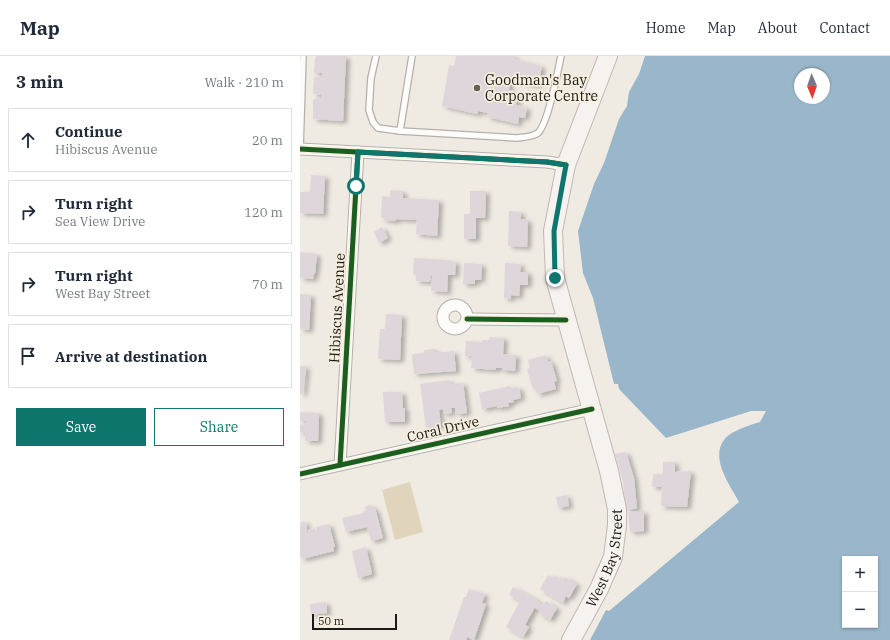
<!DOCTYPE html>
<html lang="en">
<head>
<meta charset="utf-8">
<style>
	:root { --surface:#fff; --page:#f2f2f3; --text:#1f2937; --muted:#747a83; --line:#e0e1e3; --accent:#0f766e }
	body { margin:0; font-family:"IBM Plex Serif",serif; background:var(--page); color:var(--text) }
	.controls { position:absolute; right:12px; bottom:12px; display:grid; overflow:hidden; border-radius:0px; box-shadow:0 1px 3px #0004 }
	.controls button { width:36px; height:36px; display:grid; place-items:center; padding:0; border:0; border-bottom:1px solid var(--line); background:var(--surface); color:var(--text); font:20px sans-serif }
	.compass { position:absolute; left:494px; top:12px; width:36px; height:36px; border-radius:50%; background:var(--surface); box-shadow:0 1px 3px #0004; rotate:178deg }
	.scale { position:absolute; left:12px; bottom:10px; width:85px; box-sizing:border-box; padding-left:4px; border:2px solid #1b1913; border-top:0; font-size:11px; line-height:14px; white-space:nowrap; color:#1b1913; -webkit-text-stroke:3px #f5eddd; paint-order:stroke }
	.stop { position:absolute; width:12px; height:12px; margin:-9px; border:3px solid #0f766e; border-radius:50%; background:#fff }
	.stop.end { background:#0f766e; border-color:#fff; box-shadow:0 1px 4px #0008 }
	.list { margin:0; padding:0; list-style:none }
	h2 { display:flex; justify-content:space-between; align-items:center; height:52px; margin:0; padding:0 16px; font-size:17px }
	h2 small { font-size:13px; font-weight:400; color:var(--muted) }
	.list li { display:grid; grid-template-columns:26px 1fr auto; gap:12px; align-items:center; box-sizing:border-box; height:64px; margin:0 8px 8px; padding:0 8px; border:1px solid var(--line); border-radius:0px }
	.list b { display:block; font-size:15px; white-space:nowrap }
	.list p { margin:0; font-size:13px; white-space:nowrap; color:var(--muted) }
	.list em { font-size:13px; font-style:normal; color:var(--muted) }
	.actions { display:flex; gap:8px; padding:12px 16px }
	.actions a { flex:1; padding:9px 0; border:1px solid var(--accent); border-radius:0px; text-align:center; font-size:14px; color:var(--accent) }
	.actions .main { background:var(--accent); color:#fff }
	.icon { flex:none; width:22px; height:22px; fill:none; stroke:currentColor; stroke-width:2; stroke-linecap:round; stroke-linejoin:round }
	.map { position:relative; flex:none; width:590px; height:584px; overflow:hidden }
	header { display:flex; align-items:center; gap:24px; box-sizing:border-box; height:56px; padding:0 20px; background:var(--surface); border-bottom:1px solid var(--line) }
	header strong { font-size:19px }
	nav { display:flex; gap:22px; margin-inline-start:auto; font-size:14px }
	main { display:flex }
	aside { flex:1; background:var(--surface) }
	.map>svg:first-child { display:block }
	.green { fill:#e0d4bc }
	.water { fill:#9ab6ca; fill-rule:evenodd }
	.building { fill:#ded6da; filter:url(#shadow) }
	.lines { fill:none; stroke-linecap:round; stroke-linejoin:round }
	.service-casing { stroke:#b4b1aa; stroke-width:8 }
	.minor-casing { stroke:#b4b1aa; stroke-width:13 }
	.primary-casing { stroke:#c0b8b2; stroke-width:20 }
	.service { stroke:#fdfcfb; stroke-width:5.5 }
	.minor { stroke:#fdfcfb; stroke-width:11 }
	.primary { stroke:#f6f2f0; stroke-width:18 }
	.cycleway-casing { stroke:#f5eddd; stroke-width:8 }
	.cycleway { stroke:#1b5e20; stroke-width:5 }
	.route { stroke:#0f766e; stroke-width:5 }
	.poi-dot { fill:#65625c; stroke:#f5eddd; stroke-width:1.5 }
	.labels { text-anchor:middle; stroke-width:3.5; stroke-linejoin:round; paint-order:stroke }
	.poi-label { font-size:14px; fill:#1b1913; stroke:#f5eddd; text-anchor:start }
	.street-label { font-size:14px; fill:#1b1913; stroke:#f5eddd }
</style>
</head>
<body>
<header>
<strong>Map</strong>
<nav><a>Home</a><a>Map</a><a>About</a><a>Contact</a></nav>
</header>
<main>
<aside>
<h2>3 min<small>Walk · 210 m</small></h2>
<ul class="list">
<li><svg class="icon" aria-label="ahead" viewBox="0 0 24 24"><path d="M12 20V5M6 11l6-6 6 6"/></svg><div><b>Continue</b><p>Hibiscus Avenue</p></div><em>20 m</em></li>
<li><svg class="icon" aria-label="right" viewBox="0 0 24 24"><path d="M7 20v-9h11M14 6l5 5-5 5"/></svg><div><b>Turn right</b><p>Sea View Drive</p></div><em>120 m</em></li>
<li><svg class="icon" aria-label="right" viewBox="0 0 24 24"><path d="M7 20v-9h11M14 6l5 5-5 5"/></svg><div><b>Turn right</b><p>West Bay Street</p></div><em>70 m</em></li>
<li><svg class="icon" aria-label="arrive" viewBox="0 0 24 24"><path d="M6 21V4h12l-3 4 3 4H6"/></svg><div><b>Arrive at destination</b></div></li>
</ul>
<div class="actions"><a class="main">Save</a><a>Share</a></div>
</aside>
<div class="map">
<svg width="590" height="584" viewBox="0 0 590 584">
	<defs>
		<filter id="shadow"><feDropShadow dx="4" dy="2.5" stdDeviation="2" flood-color="#0004"/></filter>
	</defs>
	<rect width="100%" height="100%" fill="#efebe3"/>
	<!-- green -->
	<polygon class="green" points="110,426 123,476 95,484 82,434"/>
	<!-- water -->
	<path class="water" d="M345,0H590V584H290L306,554L309,555L439,446C430,429 410,403 424,384C430,375 450,369 460,366L466,355H451L366,382L319,333L318,328H314L293,242L283,217L278,175L294,128L304,107L319,63L327,50L329,36L339,18ZM500,18H524V42H500ZM545,503H575V569H545Z"/>
	<!-- building -->
	<g class="building">
		<polygon points="16,0 46,0 43,65 13,63 13,43 21,43 21,39 13,38 14,21 22,22 22,17 14,17 15,2 16,2"/>
		<polygon points="156,0 215,0 214,3 242,10 238,30 210,24 209,34 219,36 216,49 227,52 225,62 219,61 218,68 187,61 188,57 178,55 177,58 142,50 149,9 154,10"/>
		<polygon points="11,119 25,120 23,158 0,157 0,136 10,136"/>
		<polygon points="90,134 103,135 103,142 139,144 137,180 116,178 117,164 96,163 96,165 84,164 84,162 81,162 82,140 90,141"/>
		<polygon points="170,135 186,135 185,162 176,162 176,183 164,183 164,158 170,158"/>
		<polygon points="209,155 221,156 221,163 228,164 227,191 208,190"/>
		<polygon points="82,171 88,182 79,187 74,176"/>
		<polygon points="0,196 17,198 15,218 14,218 13,223 0,222"/>
		<polygon points="114,202 149,204 149,205 156,206 155,219 148,219 147,236 131,235 132,220 131,219 130,226 116,225 116,219 113,218"/>
		<polygon points="164,207 182,208 181,224 175,224 175,228 163,228"/>
		<polygon points="205,207 221,208 220,216 228,216 228,229 220,229 219,240 211,239 211,243 204,242"/>
		<polygon points="0,238 11,239 9,274 0,273"/>
		<polygon points="86,258 102,259 100,304 78,303 80,273 85,273"/>
		<polygon points="190,281 204,282 203,298 216,299 215,315 202,314 203,312 196,312 195,314 171,312 172,300 165,300 166,285 182,286 182,284 189,284"/>
		<polygon points="135,293 135,297 154,295 156,315 114,318 112,298 124,297 124,294"/>
		<polygon points="246,299 248,306 251,305 257,325 254,326 256,333 237,338 235,331 232,331 227,313 230,312 228,304"/>
		<polygon points="0,310 6,310 3,338 0,338"/>
		<polygon points="150,324 151,328 163,327 167,357 156,358 155,352 151,352 152,357 144,358 143,353 139,354 141,370 126,372 120,328"/>
		<polygon points="210,330 211,332 219,331 221,342 213,344 214,346 208,347 209,350 197,352 197,350 182,353 179,337"/>
		<polygon points="83,336 102,336 103,352 105,352 105,366 85,366"/>
		<polygon points="0,356 19,357 18,385 5,385 6,377 0,377 0,369 6,369 6,365 0,365"/>
		<polygon points="326,396 334,422 337,452 326,455 323,425 315,398"/>
		<polygon points="363,406 375,406 375,416 391,415 387,451 361,450 362,431 352,431 353,418 363,418"/>
		<polygon points="267,439 269,450 258,452 256,441"/>
		<polygon points="71,449 73,453 75,452 83,482 71,485 67,471 46,476 42,462 64,457 63,455 66,455 65,450"/>
		<polygon points="344,455 344,475 330,476 328,456"/>
		<polygon points="5,465 8,478 8,474 15,472 16,476 17,475 16,471 29,468 35,491 33,491 34,495 2,503 0,499 0,467"/>
		<polygon points="66,491 72,518 58,522 52,495"/>
		<polygon points="248,519 254,522 255,520 263,524 265,521 277,528 269,542 266,540 263,547 240,533"/>
		<polygon points="213,531 237,544 237,545 243,549 246,545 257,552 250,564 239,557 240,555 233,551 234,553 225,569 229,571 223,581 206,571 220,545 209,539"/>
		<polygon points="169,533 185,538 182,547 186,548 174,584 167,581 166,584 149,584 164,541 166,541"/>
		<polygon points="26,546 27,557 11,559 10,548"/>
	</g>
	<g class="lines">
		<!-- service casing -->
		<g class="service-casing">
			<g id="service">
				<path d="M76,0L71,22L69,54L73,66L78,72L100,75L217,82C225,81 232,81 238,77C248,68 258,15 261,0"/>
				<polyline points="100,75 112,0"/>
				<polyline points="0,93 3,0"/>
			</g>
		</g>
		<!-- minor casing -->
		<g class="minor-casing">
			<g id="minor">
				<polyline points="0,93 247,106 266,109"/>
				<circle cx="155" cy="261" r="12"/>
				<polyline points="167,263 266,264"/>
				<polyline points="40,409 58,96"/>
				<polyline points="0,418 292,353"/>
			</g>
		</g>
		<!-- primary casing -->
		<g class="primary-casing">
			<g id="primary">
				<path id="s1" d="M271,584L299,533L313,501L317,469V453L309,415L255,222L253,175L266,109L308,0"/>
			</g>
		</g>
		<!-- service -->
		<use href="#service" class="service"/>
		<!-- minor -->
		<use href="#minor" class="minor"/>
		<!-- primary -->
		<use href="#primary" class="primary"/>
		<!-- cycleway casing -->
		<g class="cycleway-casing">
			<g id="cycleway">
				<polyline points="0,93 247,106 266,109"/>
				<polyline points="167,263 266,264"/>
				<polyline points="40,409 58,96"/>
				<polyline points="0,418 292,353"/>
			</g>
		</g>
		<!-- cycleway -->
		<use href="#cycleway" class="cycleway"/>
	</g>
	<g class="lines">
		<!-- route -->
		<polyline class="route" points="56,130 58,96 247,106 266,109 254,175 255,222"/>
	</g>
	<!-- markers -->
	<circle class="poi-dot" cx="177" cy="32" r="4"/>
	<g class="labels">
		<!-- poi labels -->
		<g class="poi-label">
			<text x="185" y="29">Goodman's Bay<tspan x="185" dy="16">Corporate Centre</tspan></text>
		</g>
		<!-- street labels -->
		<g class="street-label">
			<text transform="translate(37 252) rotate(-87)" y="5">Hibiscus Avenue</text>
			<text transform="translate(143 373) rotate(-13)" y="5">Coral Drive</text>
			<text dy="5" stroke="none"><textPath href="#s1" startOffset="90">West Bay Street</textPath></text>
		</g>
	</g>
</svg>
<div class="controls">
<button>+</button>
<button>−</button>
</div>
<svg class="compass" viewBox="-18 -18 36 36"><path d="M0-13l5 13h-10z" fill="#e53935"/><path d="M0 13l5-13h-10z" fill="#747a83"/></svg>
<div class="scale">50 m</div>
<div class="stop" style="left:56px;top:130px"></div>
<div class="stop end" style="left:255px;top:222px"></div>
</div>
</main>
</body>
</html>
